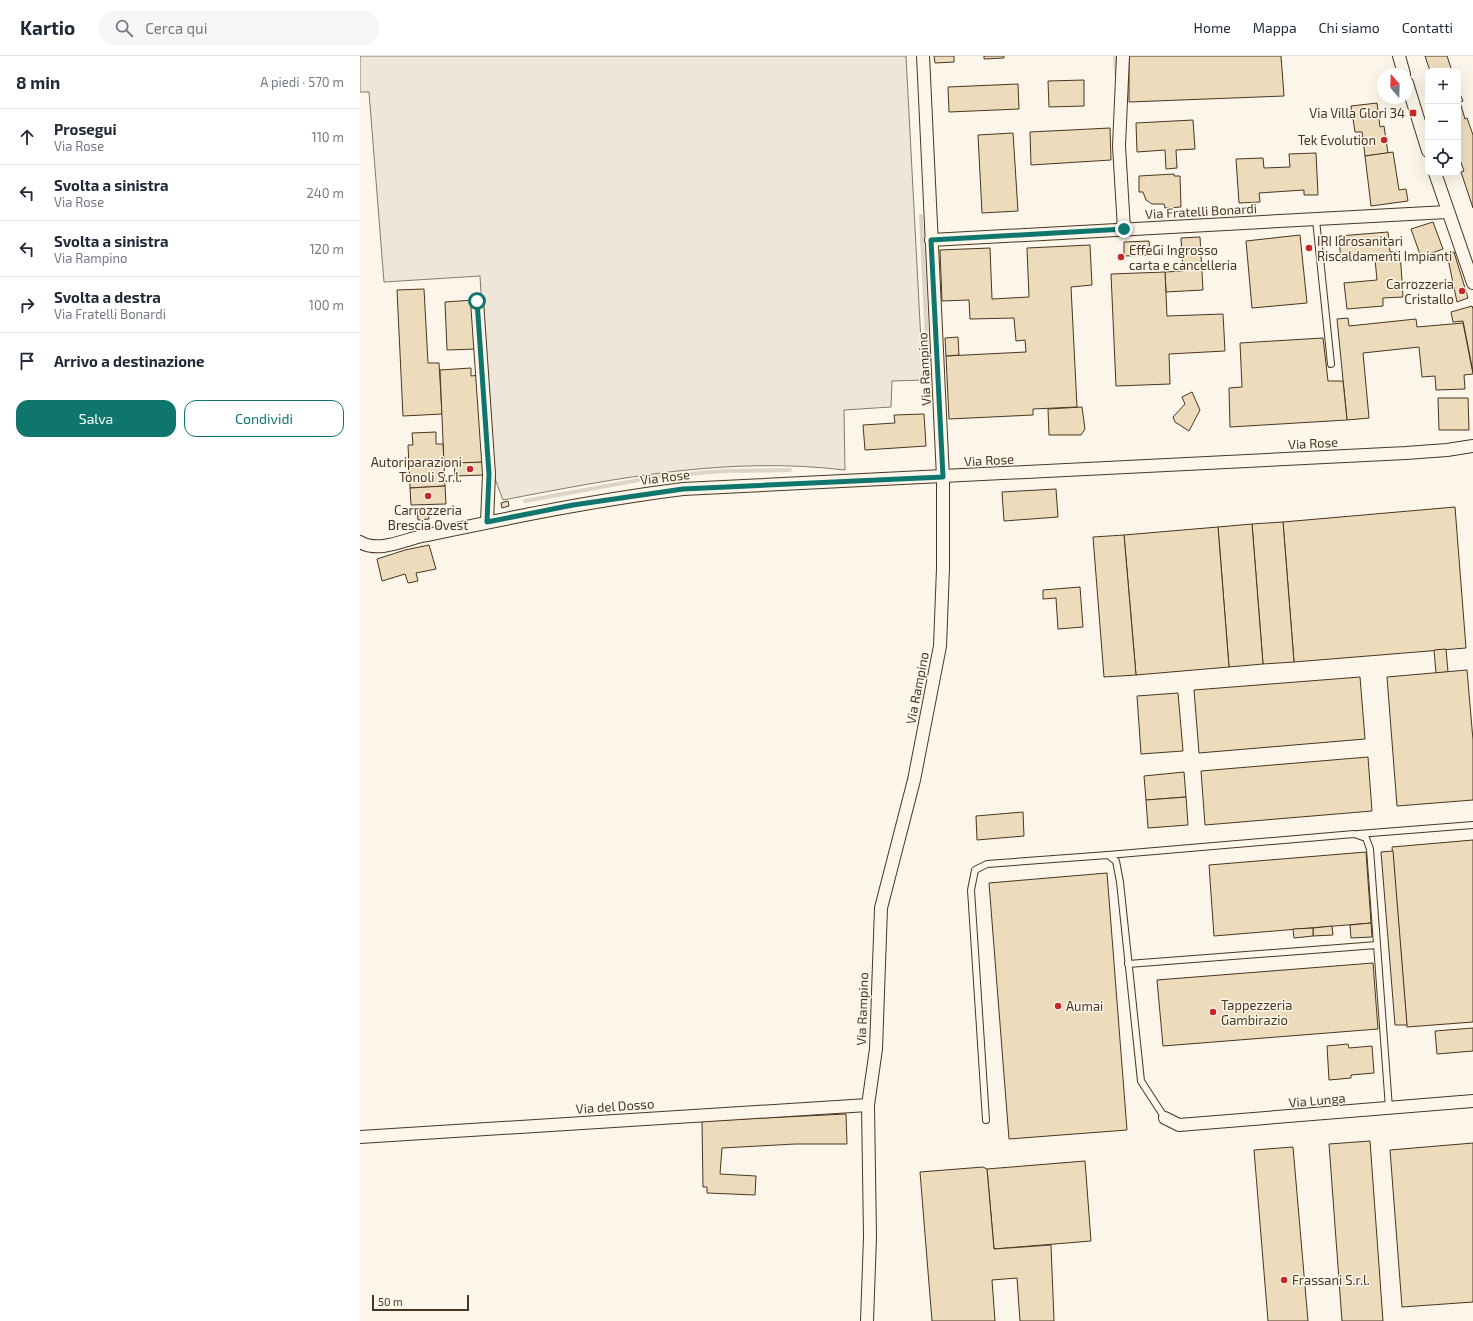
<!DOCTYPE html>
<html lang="it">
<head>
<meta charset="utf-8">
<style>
	:root { --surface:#fff; --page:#f6f6f7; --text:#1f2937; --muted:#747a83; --line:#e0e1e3; --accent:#0f766e }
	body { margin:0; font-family:"Exo 2",sans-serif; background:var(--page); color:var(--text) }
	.controls { position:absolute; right:12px; top:12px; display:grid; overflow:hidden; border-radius:8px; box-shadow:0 4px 16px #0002 }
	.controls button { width:36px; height:36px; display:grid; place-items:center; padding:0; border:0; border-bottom:1px solid var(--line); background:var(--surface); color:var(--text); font:20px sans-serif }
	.compass { position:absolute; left:1017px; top:12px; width:36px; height:36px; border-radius:50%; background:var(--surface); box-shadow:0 4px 16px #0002; rotate:341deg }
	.scale { position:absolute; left:12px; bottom:10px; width:97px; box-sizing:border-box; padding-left:4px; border:2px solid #4a3520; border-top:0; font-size:11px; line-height:14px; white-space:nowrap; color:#4a3520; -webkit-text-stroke:3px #fbf6e9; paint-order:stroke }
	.stop { position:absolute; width:12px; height:12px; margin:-9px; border:3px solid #0f766e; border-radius:50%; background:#fff }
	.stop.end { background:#0f766e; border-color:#fff; box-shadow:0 1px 4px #0008 }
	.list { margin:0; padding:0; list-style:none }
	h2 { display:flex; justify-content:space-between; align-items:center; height:52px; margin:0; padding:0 16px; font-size:17px }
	h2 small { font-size:13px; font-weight:400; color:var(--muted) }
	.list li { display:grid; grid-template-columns:26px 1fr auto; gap:12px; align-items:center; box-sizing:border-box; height:56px; padding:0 16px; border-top:1px solid var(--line) }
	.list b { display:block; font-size:15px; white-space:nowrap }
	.list p { margin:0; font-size:13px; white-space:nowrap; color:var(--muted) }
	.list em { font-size:13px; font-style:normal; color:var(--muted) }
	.actions { display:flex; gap:8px; padding:12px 16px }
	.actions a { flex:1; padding:9px 0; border:1px solid var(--accent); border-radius:12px; text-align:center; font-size:14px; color:var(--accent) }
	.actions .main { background:var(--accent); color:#fff }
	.icon { flex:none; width:22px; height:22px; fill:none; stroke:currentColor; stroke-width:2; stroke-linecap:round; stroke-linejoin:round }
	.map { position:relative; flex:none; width:1113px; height:1265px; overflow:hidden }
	header { display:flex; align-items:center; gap:24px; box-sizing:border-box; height:56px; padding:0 20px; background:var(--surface); border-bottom:1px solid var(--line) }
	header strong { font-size:19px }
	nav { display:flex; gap:22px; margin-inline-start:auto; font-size:14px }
	.search { width:280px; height:36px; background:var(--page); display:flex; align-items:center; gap:10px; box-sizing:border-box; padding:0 14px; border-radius:22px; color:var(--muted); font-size:15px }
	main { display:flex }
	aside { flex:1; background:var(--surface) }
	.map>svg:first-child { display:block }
	.green { fill:#ede6d9; stroke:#887966 }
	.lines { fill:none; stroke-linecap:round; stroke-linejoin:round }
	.stream { stroke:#dcd4c6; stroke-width:4 }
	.building { fill:#ecdcbc; stroke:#4a3520 }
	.service-casing { stroke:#4a3520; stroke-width:8 }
	.minor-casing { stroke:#4a3520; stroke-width:14 }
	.service { stroke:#fbf6e9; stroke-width:6 }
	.minor { stroke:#fbf6e9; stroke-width:12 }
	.route { stroke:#0f766e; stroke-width:5 }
	.poi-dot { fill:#c62828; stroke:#fbf6e9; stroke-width:1.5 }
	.labels { text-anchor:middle; stroke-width:3; stroke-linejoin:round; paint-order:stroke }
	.poi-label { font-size:13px; fill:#4a3520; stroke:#fbf6e9; text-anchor:start }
	.street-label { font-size:13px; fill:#4a3520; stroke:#fbf6e9 }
</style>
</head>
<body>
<header>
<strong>Kartio</strong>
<div class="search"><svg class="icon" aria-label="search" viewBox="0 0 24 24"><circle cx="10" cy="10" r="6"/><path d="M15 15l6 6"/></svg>Cerca qui</div>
<nav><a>Home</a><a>Mappa</a><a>Chi siamo</a><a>Contatti</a></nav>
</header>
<main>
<aside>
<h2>8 min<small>A piedi · 570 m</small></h2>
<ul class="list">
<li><svg class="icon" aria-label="ahead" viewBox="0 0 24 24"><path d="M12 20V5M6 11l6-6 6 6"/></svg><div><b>Prosegui</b><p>Via Rose</p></div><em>110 m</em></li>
<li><svg class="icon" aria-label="left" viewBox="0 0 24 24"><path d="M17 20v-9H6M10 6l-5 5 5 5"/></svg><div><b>Svolta a sinistra</b><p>Via Rose</p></div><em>240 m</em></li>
<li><svg class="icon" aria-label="left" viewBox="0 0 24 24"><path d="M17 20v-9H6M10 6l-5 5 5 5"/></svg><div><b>Svolta a sinistra</b><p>Via Rampino</p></div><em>120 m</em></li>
<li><svg class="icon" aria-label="right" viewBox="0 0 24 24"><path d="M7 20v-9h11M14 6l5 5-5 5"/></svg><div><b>Svolta a destra</b><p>Via Fratelli Bonardi</p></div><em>100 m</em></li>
<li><svg class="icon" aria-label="arrive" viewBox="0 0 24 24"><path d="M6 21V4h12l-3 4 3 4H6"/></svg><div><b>Arrivo a destinazione</b></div></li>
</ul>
<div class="actions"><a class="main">Salva</a><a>Condividi</a></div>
</aside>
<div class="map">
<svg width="1113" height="1265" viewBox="0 0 1113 1265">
	<rect width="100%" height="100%" fill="#fbf6e9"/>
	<!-- green -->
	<path class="green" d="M0,0H546L563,324L532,325L531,351L484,354L485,414C368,400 258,422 143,444L134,420L130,386L120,220L24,226L9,36H0Z"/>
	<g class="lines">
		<!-- stream -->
		<g class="stream">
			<polyline points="755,0 756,18"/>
			<polyline points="561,160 568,307"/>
			<polyline points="165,445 295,421 362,415 430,414"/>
		</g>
	</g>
	<!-- building -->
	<g class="building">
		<polygon points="574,0 594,0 594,6 575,7"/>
		<polygon points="624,0 644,0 644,2 624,3"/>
		<polygon points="769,0 921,0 924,40 769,46"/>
		<polygon points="1065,0 1087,0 1092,15 1070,15"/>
		<polygon points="724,24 724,50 689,51 688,25"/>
		<polygon points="658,28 659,53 589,56 588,31"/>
		<polygon points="1098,33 1103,45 1100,46 1105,63 1107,62 1113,79 1113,152 1101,116 1104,115 1098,98"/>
		<polygon points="1017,47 1020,71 1024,70 1028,97 1005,100 1002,76 995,76 991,50"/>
		<polygon points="833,64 835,93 816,94 817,112 806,113 805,94 777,96 776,67"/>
		<polygon points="750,72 751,104 671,109 670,76"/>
		<polygon points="653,77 658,155 622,157 618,79"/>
		<polygon points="1033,96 1039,134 1046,133 1048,145 1011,150 1005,100"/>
		<polygon points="956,97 958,139 944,139 944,134 899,137 900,146 879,147 876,103 903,102 904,112 930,111 929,98"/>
		<polygon points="814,118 814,120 820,120 821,151 805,152 804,148 792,148 786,144 783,136 779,136 779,120"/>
		<polygon points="1073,166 1083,193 1061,201 1051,173"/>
		<polygon points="1028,176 1030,196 1040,195 1043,241 1023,242 1023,250 987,253 984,227 1017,224 1015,203 981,206 979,180"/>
		<polygon points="940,179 947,247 892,252 886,185"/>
		<polygon points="840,181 843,234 806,236 805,216 823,215 821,182"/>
		<polygon points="789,185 790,199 764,200 764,186"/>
		<polygon points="730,189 732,229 711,231 717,351 673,353 673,359 589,363 586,300 666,296 665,284 656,285 654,262 610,263 609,244 582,245 580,194 630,192 632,243 669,241 667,192"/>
		<polygon points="1094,196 1108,242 1097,246 1087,198"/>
		<polygon points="805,216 807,260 863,258 865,295 809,298 810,328 756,330 751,218"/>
		<polygon points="64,233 68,307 79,307 82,358 43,360 37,234"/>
		<polygon points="114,244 117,293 87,294 85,246"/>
		<polygon points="1112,250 1113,253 1113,316 1103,265 1093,266 1091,256"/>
		<polygon points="988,262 989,270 1056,263 1057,271 1103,267 1113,318 1104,319 1105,333 1076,334 1075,320 1062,321 1059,291 1003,297 1009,362 987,364 977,263"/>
		<polygon points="598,281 599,299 586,300 585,282"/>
		<polygon points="963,282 968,325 983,325 987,364 870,371 869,332 882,331 880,287"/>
		<polygon points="111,312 111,320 120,319 124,406 84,408 80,314"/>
		<polygon points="832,336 840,354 829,375 815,366 813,361 825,348 822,341"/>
		<polygon points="1078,342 1108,342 1109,374 1079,374"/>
		<polygon points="722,351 725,373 721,379 689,379 688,353"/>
		<polygon points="564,358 566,390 505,394 503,369 535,367 534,359"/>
		<polygon points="76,376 76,388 83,388 85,430 50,432 48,389 53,389 52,377"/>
		<polygon points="124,406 125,419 95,420 94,407"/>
		<polygon points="85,430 86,448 51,449 50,432"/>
		<polygon points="696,433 698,461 644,465 642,436"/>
		<polygon points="148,445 149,450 142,452 141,447"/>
		<polygon points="1095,451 1106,592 934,606 923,466"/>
		<polygon points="57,453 68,453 69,463 58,464"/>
		<polygon points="923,466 934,606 903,608 892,468"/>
		<polygon points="892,468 903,608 869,611 858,471"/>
		<polygon points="858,471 869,611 776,619 764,479"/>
		<polygon points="764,479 776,619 744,621 733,481"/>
		<polygon points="69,489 76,513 56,517 58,525 48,527 45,518 22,525 17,503 45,494"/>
		<polygon points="720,531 723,571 698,573 696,542 683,543 683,534"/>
		<polygon points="1086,593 1088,616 1076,617 1074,594"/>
		<polygon points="1107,614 1113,684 1113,744 1037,750 1027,621"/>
		<polygon points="1000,621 1005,683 839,697 834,634"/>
		<polygon points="818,637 823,695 781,698 777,640"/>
		<polygon points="1008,701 1012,755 845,769 841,715"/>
		<polygon points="824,716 826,741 786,744 784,720"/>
		<polygon points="826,741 828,769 788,772 786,744"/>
		<polygon points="663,756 664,780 617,784 616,760"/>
		<polygon points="1113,784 1113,966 1047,971 1032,791"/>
		<polygon points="1033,795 1047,969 1035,969 1021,796"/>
		<polygon points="1006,796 1011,867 854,880 849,809"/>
		<polygon points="747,817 767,1074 649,1083 629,827"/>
		<polygon points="1011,867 1012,881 991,882 990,869"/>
		<polygon points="972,870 973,879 953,880 953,872"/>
		<polygon points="953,872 953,880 934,882 933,873"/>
		<polygon points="1013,907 1018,973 803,990 797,924"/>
		<polygon points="1113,972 1113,995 1077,998 1075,975"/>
		<polygon points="988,988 989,992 1012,990 1014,1017 991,1019 991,1022 969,1024 967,990"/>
		<polygon points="486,1058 487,1088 435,1088 362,1092 360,1118 396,1120 395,1139 347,1137 347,1131 343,1131 342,1065"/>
		<polygon points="1010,1085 1023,1265 982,1265 969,1088"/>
		<polygon points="1113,1087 1113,1246 1042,1251 1030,1094"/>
		<polygon points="933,1091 948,1265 908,1265 894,1094"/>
		<polygon points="725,1105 731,1185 634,1193 627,1113"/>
		<polygon points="623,1111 627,1113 634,1193 691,1189 694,1265 660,1265 657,1222 632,1224 635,1265 572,1265 560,1116"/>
	</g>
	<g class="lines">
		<!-- service casing -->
		<g class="service-casing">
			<g id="service">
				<polyline points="956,164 971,308"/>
				<polyline points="998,778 1113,769"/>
				<polyline points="748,799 994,778 1006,782 1010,793 1029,1052"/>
				<polyline points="768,908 1017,889"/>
				<polyline points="626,1064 611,834 615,814 627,808 748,799 756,805 760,826 781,1025 805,1062"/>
			</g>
		</g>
		<!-- minor casing -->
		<g class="minor-casing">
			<g id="minor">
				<polyline points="763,0 759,90 764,173"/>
				<polyline points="1039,0 1044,18"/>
				<polyline points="1047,27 1068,95"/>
				<polyline points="1075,117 1113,227"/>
				<polyline points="571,184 1087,156"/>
				<polyline points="117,245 129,418 127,466"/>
				<path d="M0,486C18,497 44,484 62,480C149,462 235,444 323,433L1046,397L1087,394L1113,390"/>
				<polyline points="805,1062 819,1069 1113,1045"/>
				<polyline points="0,1081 508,1049"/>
				<polyline points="507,1265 510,1181 508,1049 516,993 521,852 554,724 580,590 583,512 583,421 563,0"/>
			</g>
		</g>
		<!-- service -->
		<use href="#service" class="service"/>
		<!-- minor -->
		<use href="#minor" class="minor"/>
	</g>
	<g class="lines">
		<!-- route -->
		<polyline class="route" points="117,245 129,418 127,466 213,449 323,433 583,421 571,184 764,173"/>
	</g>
	<!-- markers -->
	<g class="poi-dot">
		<rect x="1049" y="53" width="8" height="8" rx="2"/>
		<circle cx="1024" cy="84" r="4"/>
		<circle cx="949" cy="192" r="4"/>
		<circle cx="761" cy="201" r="4"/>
		<circle cx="1102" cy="235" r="4"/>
		<circle cx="110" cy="413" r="4"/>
		<circle cx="68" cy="440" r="4"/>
		<circle cx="698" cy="950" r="4"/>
		<circle cx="853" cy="956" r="4"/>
		<circle cx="924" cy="1224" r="4"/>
	</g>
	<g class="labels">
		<!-- poi labels -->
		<g class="poi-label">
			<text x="1045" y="62" text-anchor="end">Via Villa Glori 34</text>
			<text x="1016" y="89" text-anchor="end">Tek Evolution</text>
			<text x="957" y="190">IRI Idrosanitari<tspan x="957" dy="15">Riscaldamenti Impianti</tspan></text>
			<text x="769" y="199">EffeGi Ingrosso<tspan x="769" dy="15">carta e cancelleria</tspan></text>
			<text x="1094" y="233" text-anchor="end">Carrozzeria<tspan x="1094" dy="15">Cristallo</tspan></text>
			<text x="102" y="411" text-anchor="end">Autoriparazioni<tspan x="102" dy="15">Tonoli S.r.l.</tspan></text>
			<text x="68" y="459" text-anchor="middle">Carrozzeria<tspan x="68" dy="15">Brescia Ovest</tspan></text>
			<text x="861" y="954">Tappezzeria<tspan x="861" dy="15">Gambirazio</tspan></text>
			<text x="706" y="955">Aumai</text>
			<text x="932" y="1229">Frassani S.r.l.</text>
		</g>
		<!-- street labels -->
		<g class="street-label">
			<text transform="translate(841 155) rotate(-3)" y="5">Via Fratelli Bonardi</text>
			<text transform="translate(564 313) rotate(-93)" y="5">Via Rampino</text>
			<text transform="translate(953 387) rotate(-3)" y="5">Via Rose</text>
			<text transform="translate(629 404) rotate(-3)" y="5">Via Rose</text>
			<text transform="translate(305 421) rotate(-7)" y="5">Via Rose</text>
			<text transform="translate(557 632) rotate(-79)" y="5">Via Rampino</text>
			<text transform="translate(502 953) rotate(-88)" y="5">Via Rampino</text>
			<text transform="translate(957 1044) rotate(-5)" y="5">Via Lunga</text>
			<text transform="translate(255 1050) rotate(-4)" y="5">Via del Dosso</text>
		</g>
	</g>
</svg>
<div class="controls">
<button>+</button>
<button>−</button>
<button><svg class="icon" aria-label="locate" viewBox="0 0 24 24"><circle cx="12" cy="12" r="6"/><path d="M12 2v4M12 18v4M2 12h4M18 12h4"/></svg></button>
</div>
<svg class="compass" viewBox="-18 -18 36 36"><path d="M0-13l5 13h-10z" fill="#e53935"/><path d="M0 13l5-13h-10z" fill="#747a83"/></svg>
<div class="scale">50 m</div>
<div class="stop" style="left:117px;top:245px"></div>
<div class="stop end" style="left:764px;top:173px"></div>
</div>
</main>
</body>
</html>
